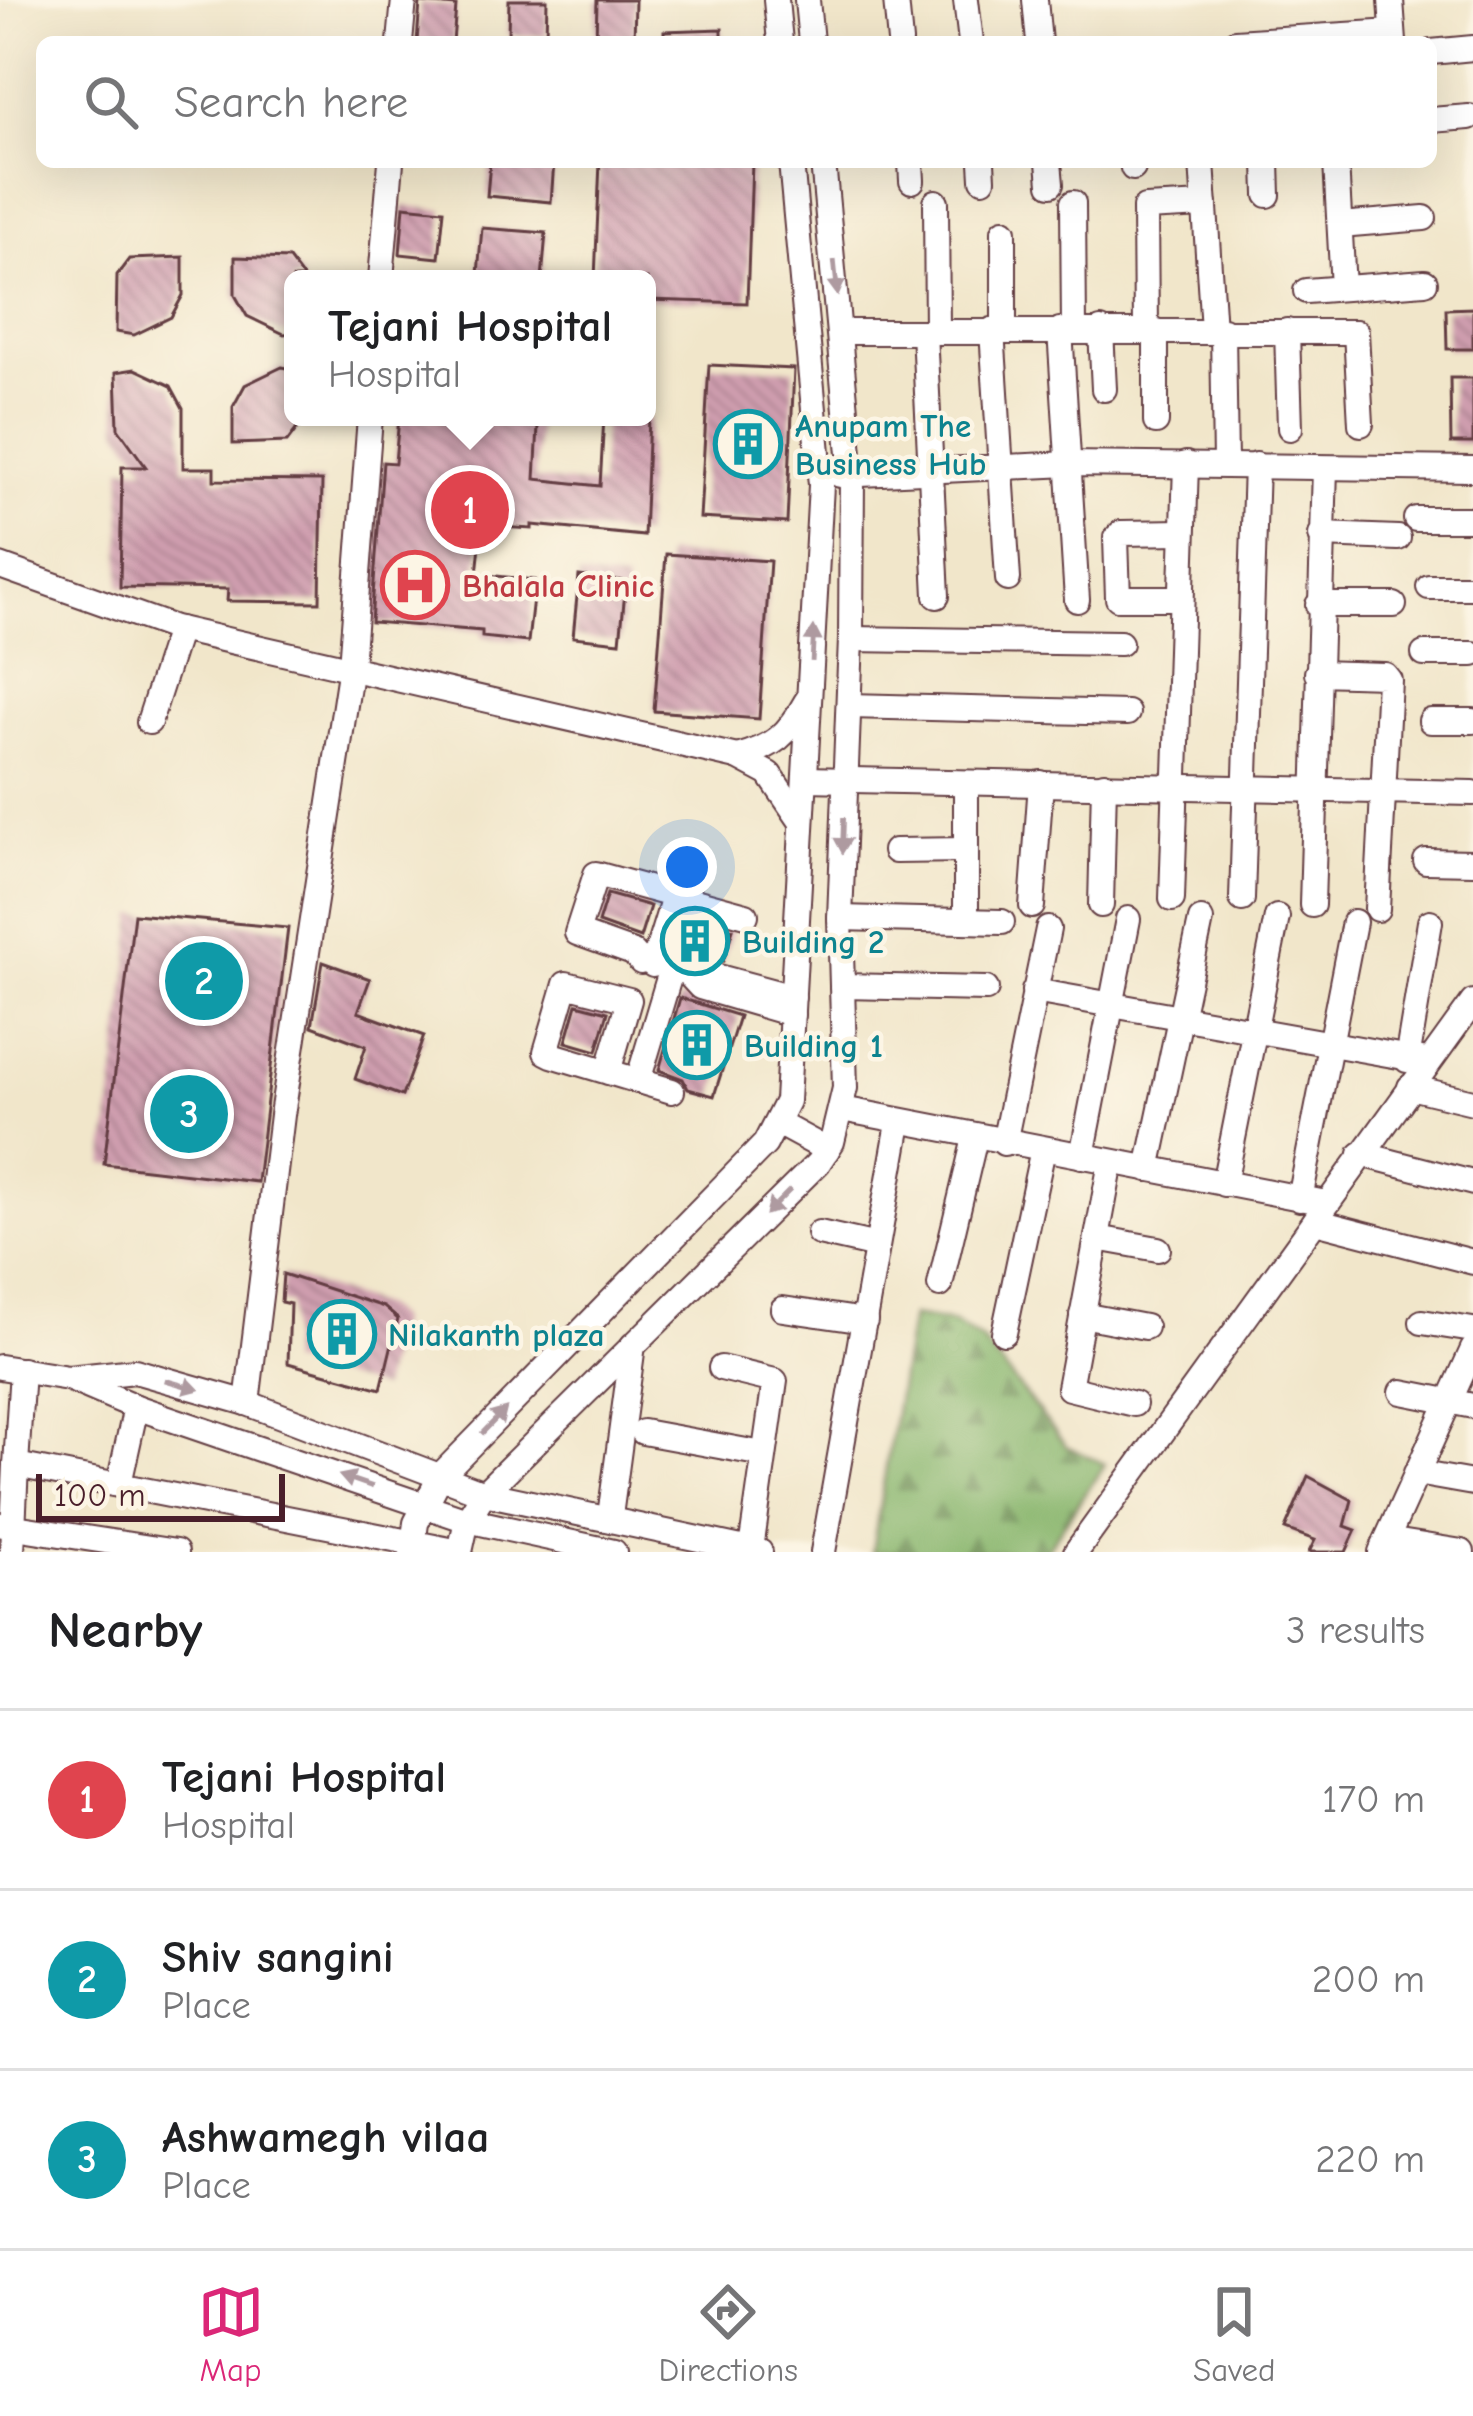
<!DOCTYPE html>
<html lang="en">
<head>
<meta charset="utf-8">
<style>
	:root { --surface:#fff; --page:#f2f2f2; --text:#202124; --muted:#757577; --line:#e0e0e0; --accent:#db2777 }
	body { margin:0; font-family:"Comic Neue",sans-serif; background:var(--page); color:var(--text) }
	.scale { position:absolute; left:36px; bottom:30px; width:249px; box-sizing:border-box; padding-left:12px; border:6px solid #4a1f2b; border-top:0; font-size:33px; line-height:42px; white-space:nowrap; color:#4a1f2b; -webkit-text-stroke:9px #fcf5e5; paint-order:stroke }
	.you { position:absolute; left:687px; top:867px; width:42px; height:42px; margin:-30px; border:9px solid #fff; border-radius:50%; background:#1a73e8; box-shadow:0 0 0 18px #1a73e833 }
	.badge { display:grid; place-items:center; width:78px; height:78px; border-radius:50%; background:var(--accent); color:#fff; font-size:39px; font-weight:700 }
	.pin { position:absolute; translate:-50% -50%; border:6px solid #fff; box-shadow:0 3px 12px #0006 }
	.popup { position:absolute; left:284px; top:270px; width:372px; height:156px; box-sizing:border-box; display:grid; place-content:center; border-radius:18px; background:var(--surface); filter:drop-shadow(0 3px 9px #0005); font-size:39px; white-space:nowrap; color:var(--muted) }
	.popup b { font-size:45px; color:var(--text) }
	.popup::after { content:''; position:absolute; left:50%; top:100%; margin-left:-24px; border:24px solid transparent; border-top-color:var(--surface) }
	.list { margin:0; padding:0; list-style:none }
	h2 { display:flex; justify-content:space-between; align-items:center; height:156px; margin:0; padding:0 48px; font-size:51px }
	h2 small { font-size:39px; font-weight:400; color:var(--muted) }
	.list li { display:grid; grid-template-columns:78px 1fr auto; gap:36px; align-items:center; box-sizing:border-box; height:180px; padding:0 48px; border-top:3px solid var(--line) }
	.list b { display:block; font-size:45px; white-space:nowrap }
	.list p { margin:0; font-size:39px; white-space:nowrap; color:var(--muted) }
	.list em { font-size:39px; font-style:normal; color:var(--muted) }
	.icon { flex:none; width:66px; height:66px; fill:none; stroke:currentColor; stroke-width:2; stroke-linecap:round; stroke-linejoin:round }
	.map { position:relative; flex:none; width:1473px; height:1552px; overflow:hidden }
	.search { position:absolute; background:var(--surface); box-shadow:0 12px 48px #0002; left:36px; right:36px; top:36px; height:132px; display:flex; align-items:center; gap:30px; box-sizing:border-box; padding:0 42px; border-radius:18px; color:var(--muted); font-size:45px }
	.sheet { height:696px; background:var(--surface) }
	nav { display:flex; justify-content:space-around; align-items:center; box-sizing:border-box; height:168px; border-top:3px solid var(--line); background:var(--surface); font-size:33px; color:var(--muted) }
	nav a { display:grid; justify-items:center; gap:6px }
	nav .on { color:var(--accent) }
	.map>svg:first-child { display:block }
	.forest { fill:url(#forest-firs); stroke:#6b6c4e; stroke-width:3 }
	.building { fill:url(#building-back-hatch) }
	.lines { fill:none; stroke-linecap:round; stroke-linejoin:round }
	.minor-casing { stroke:#633d43; stroke-width:28 }
	.minor { stroke:#fff; stroke-width:24 }
	.oneway { fill:#ae9aa0 }
	.labels { text-anchor:middle; stroke-width:9; stroke-linejoin:round; paint-order:stroke }
	.culture-label { font-size:33px; font-weight:bold; fill:#0d838f; stroke:#fcf5e5; text-anchor:start }
	.health-label { font-size:33px; font-weight:bold; fill:#be3a42; stroke:#fcf5e5; text-anchor:start }
</style>
</head>
<body>
<div class="map">
<svg width="1473" height="1552" viewBox="0 0 1473 1552">
	<defs>
		<pattern id="forest-firs" width="22" height="20" patternUnits="userSpaceOnUse" patternTransform="scale(3)"><rect width="22" height="20" fill="#8cb871"/><path d="M5 1l3.5 6h-7zM16 11l3.5 6h-7z" fill="#74955d"/></pattern>
		<pattern id="building-back-hatch" width="6" height="6" patternUnits="userSpaceOnUse" patternTransform="scale(3)"><rect width="6" height="6" fill="#cf9eaf"/><path d="M-1 5l2 2M0 0l6 6M5-1l2 2" fill="none" stroke="#aa808f"/></pattern>
	</defs>
	<rect width="100%" height="100%" fill="#fcf5e5"/>
	<filter id="ink" filterUnits="userSpaceOnUse"><feTurbulence type="fractalNoise" baseFrequency=".00833" numOctaves="2"/><feDisplacementMap in="SourceGraphic" scale="24" xChannelSelector="R" yChannelSelector="G"/><feConvolveMatrix kernelMatrix="1 2 1 2 8 2 1 2 1" color-interpolation-filters="sRGB"/></filter>
	<filter id="wash" filterUnits="userSpaceOnUse"><feTurbulence type="fractalNoise" baseFrequency=".004" numOctaves="4" result="noise"/><feDisplacementMap in="SourceGraphic" scale="48" xChannelSelector="R" yChannelSelector="G"/><feGaussianBlur stdDeviation="2.7" result="paint"/><feColorMatrix in="noise" values="0 0 0 0 0 0 0 0 0 0 0 0 0 0 0 0 0 1.4 0 .05"/><feComposite in="paint" operator="in"/></filter>
	<g filter="url(#wash)">
		<rect width="100%" height="100%" fill="#f1e6ca"/>
		<!-- forest -->
		<polygon class="forest" points="911,1316 954,1323 982,1341 1066,1446 1105,1464 1045,1552 872,1552"/>
		<g id="blocks">
			<!-- building -->
			<g class="building">
				<polygon points="509,0 547,0 546,36 508,35"/>
				<polygon points="597,0 635,0 634,42 596,42"/>
				<polygon points="420,3 456,6 453,42 417,42"/>
				<polygon points="722,29 722,42 664,42 664,31"/>
				<polygon points="490,162 554,162 551,202 487,196"/>
				<polygon points="600,162 752,162 747,303 647,300 647,279 595,279"/>
				<polygon points="404,206 444,210 439,258 400,254"/>
				<polygon points="482,228 546,233 542,279 478,274"/>
				<polygon points="183,257 183,295 171,317 134,335 116,332 117,275 129,259"/>
				<polygon points="235,257 289,259 304,279 293,279 293,333 284,334 247,316 235,295"/>
				<polygon points="1473,308 1473,349 1447,349 1446,309"/>
				<polygon points="709,365 794,369 787,523 700,518"/>
				<polygon points="282,367 293,369 293,417 299,417 299,426 287,442 233,444 233,407 245,385"/>
				<polygon points="135,369 171,386 183,408 183,468 214,468 214,480 322,481 320,602 227,601 228,589 120,587 122,467 146,467 118,428 116,372"/>
				<polygon points="1450,378 1473,378 1473,443 1451,443"/>
				<polygon points="399,417 538,427 535,479 600,486 604,417 649,417 644,536 532,525 532,529 482,526 477,574 535,580 528,642 482,637 482,631 371,622 383,462 395,463"/>
				<polygon points="666,554 770,561 759,719 654,711"/>
				<polygon points="579,576 626,581 620,642 573,637"/>
				<polygon points="607,894 650,906 640,938 598,923"/>
				<polygon points="134,914 288,928 257,1182 104,1164"/>
				<polygon points="686,916 733,929 723,961 673,955"/>
				<polygon points="323,962 370,979 358,1012 424,1036 402,1096 355,1079 366,1046 312,1026"/>
				<polygon points="680,998 739,1016 714,1096 688,1089 683,1079 659,1070"/>
				<polygon points="577,1004 608,1012 597,1051 566,1042"/>
				<polygon points="283,1274 384,1307 398,1319 381,1389 288,1363 290,1304 281,1302"/>
				<polygon points="1308,1476 1352,1500 1345,1526 1356,1530 1346,1552 1309,1552 1315,1540 1285,1529"/>
			</g>
		</g>
	</g>
	<g filter="url(#ink)">
		<use href="#blocks" fill-opacity="0" stroke="#633d43" stroke-width="3"/>
		<g class="lines">
			<!-- minor casing -->
			<g class="minor-casing">
				<g id="minor">
					<polyline points="776,0 780,42"/>
					<polyline points="807,0 811,42"/>
					<polyline points="896,0 900,42"/>
					<polyline points="966,0 971,42"/>
					<polyline points="1035,0 1039,42"/>
					<polyline points="1391,0 1394,42"/>
					<polyline points="400,42 404,0"/>
					<polyline points="1235,42 1393,32"/>
					<polyline points="1431,52 1473,48"/>
					<polyline points="1431,120 1469,117"/>
					<polyline points="911,162 912,181"/>
					<polyline points="982,162 983,179"/>
					<polyline points="1049,162 1051,184"/>
					<polyline points="1132,162 1133,168"/>
					<polyline points="1202,162 1213,330"/>
					<polyline points="1267,162 1268,195"/>
					<polyline points="1336,162 1343,288"/>
					<polyline points="936,202 937,331"/>
					<polyline points="1073,203 1074,330"/>
					<polyline points="1340,225 1424,218"/>
					<polyline points="1004,231 1004,330"/>
					<polyline points="381,279 391,162"/>
					<polyline points="1306,291 1425,282"/>
					<polyline points="992,330 1008,579"/>
					<polyline points="1060,330 1077,600"/>
					<polyline points="1101,330 1104,389"/>
					<polyline points="1223,330 1225,464"/>
					<polyline points="1146,331 1145,208 1205,205"/>
					<polyline points="1156,331 1156,422"/>
					<polyline points="1287,331 1290,428"/>
					<polyline points="842,332 1356,332 1361,424"/>
					<polyline points="924,332 937,596"/>
					<polyline points="840,475 1069,464 1473,469"/>
					<polyline points="1416,519 1473,519"/>
					<polyline points="1321,535 1398,538"/>
					<polyline points="0,566 174,628 737,757 769,774 801,821"/>
					<polyline points="1429,587 1473,587"/>
					<polyline points="1181,598 1118,598 1116,538 1121,533 1182,532"/>
					<polyline points="1318,605 1394,605"/>
					<polyline points="851,639 1120,643"/>
					<polyline points="1424,654 1473,654"/>
					<polyline points="1317,673 1385,675 1389,680 1377,909"/>
					<polyline points="849,706 1127,713"/>
					<polyline points="1431,721 1473,721"/>
					<polyline points="149,722 179,629"/>
					<path d="M737,757C774,747 788,735 806,702"/>
					<polyline points="805,779 1473,793"/>
					<polyline points="895,851 966,850"/>
					<polyline points="1426,861 1473,862"/>
					<polyline points="1172,899 1186,464"/>
					<polyline points="1242,899 1256,465"/>
					<polyline points="1101,905 1104,784"/>
					<polyline points="1312,905 1325,468"/>
					<polyline points="1032,906 1041,783"/>
					<polyline points="840,918 1002,922"/>
					<polyline points="966,921 966,783"/>
					<polyline points="641,962 633,953 577,933 596,874 746,915"/>
					<polyline points="653,965 675,894"/>
					<polyline points="842,986 986,989"/>
					<polyline points="1034,991 1427,1061"/>
					<polyline points="792,1014 700,987 689,975 704,973 793,997"/>
					<polyline points="1407,1060 1430,922"/>
					<polyline points="608,1072 629,1000 566,984 546,1052 552,1055 672,1091"/>
					<polyline points="638,1081 671,971"/>
					<polyline points="1410,1087 1473,1102"/>
					<polyline points="842,1109 1326,1203"/>
					<polyline points="779,1124 827,1150"/>
					<polyline points="1004,1143 1048,929"/>
					<polyline points="1361,1154 1473,1183"/>
					<polyline points="1082,1156 1128,919"/>
					<polyline points="1111,1162 1069,1388 1134,1404"/>
					<polyline points="1148,1169 1201,920"/>
					<polyline points="1224,1184 1277,917"/>
					<polyline points="1300,1199 1354,922"/>
					<polyline points="1315,1221 1473,1262"/>
					<polyline points="819,1233 877,1246"/>
					<polyline points="1097,1238 1158,1249"/>
					<polyline points="940,1285 975,1138"/>
					<polyline points="783,1309 865,1321"/>
					<polyline points="1082,1315 1145,1327"/>
					<polyline points="1422,1322 1473,1330"/>
					<polyline points="1004,1333 1043,1149"/>
					<polyline points="0,1367 68,1378 136,1407 467,1520 614,1552"/>
					<polyline points="721,1368 775,1381 751,1549"/>
					<polyline points="68,1378 135,1371 247,1403 484,1493 760,1552"/>
					<polyline points="1402,1392 1473,1406"/>
					<polyline points="247,1403 282,1115 351,666 370,417"/>
					<polyline points="643,1432 763,1454"/>
					<polyline points="16,1465 22,1370"/>
					<polyline points="1416,1473 1473,1483"/>
					<polyline points="119,1484 136,1407"/>
					<polyline points="610,1516 633,1345"/>
					<polyline points="2,1525 176,1552"/>
					<polyline points="1387,1540 1462,1552"/>
					<polyline points="12,1552 16,1465 460,1552 467,1520 484,1493 818,1163 832,1142 845,1088 840,918 851,639 852,475 823,162"/>
					<polyline points="412,1552 416,1523 441,1475 765,1144 787,1101 821,485 791,162"/>
					<polyline points="823,1552 899,1123"/>
					<polyline points="1076,1552 1473,1002"/>
					<polyline points="1381,1552 1473,1349"/>
				</g>
			</g>
			<!-- minor -->
			<use href="#minor" class="minor"/>
		</g>
		<!-- one-way arrows -->
		<defs><path id="oneway-solid" d="M-6-.8H1V-3.2L6.5 0L1 3.2V.8H-6Z" transform="scale(3)"/></defs>
		<g class="oneway">
			<use href="#oneway-solid" transform="translate(836 278) rotate(84)"/>
			<use href="#oneway-solid" transform="translate(813 644) rotate(-87)"/>
			<use href="#oneway-solid" transform="translate(843 835) rotate(92)"/>
			<use href="#oneway-solid" transform="translate(778 1202) rotate(135)"/>
			<use href="#oneway-solid" transform="translate(182 1385) rotate(16)"/>
			<use href="#oneway-solid" transform="translate(494 1421) rotate(-46)"/>
			<use href="#oneway-solid" transform="translate(356 1481) rotate(-161)"/>
		</g>
	</g>
	<!-- icons -->
	<defs>
		<g id="building-ring" transform="scale(3.45)"><circle r="9.5" fill="#fcf5e5" stroke="#0f9aa8" stroke-width="1.5"/><path d="M-4-6H4V6H1V3H-1V6H-4ZM-2.5-4.3h1.7v1.8h-1.7ZM.8-4.3h1.7v1.8H.8ZM-2.5-1h1.7V.8h-1.7ZM.8-1h1.7V.8H.8Z" fill="#0f9aa8"/></g>
		<g id="hospital-ring" transform="scale(3.45)"><circle r="9.5" fill="#fcf5e5" stroke="#e0444e" stroke-width="1.5"/><path d="M-5-5h3v3.5h4V-5h3V5h-3V1.5h-4V5h-3Z" fill="#e0444e"/></g>
	</defs>
	<g fill-rule="evenodd">
		<use href="#building-ring" x="748" y="444"/>
		<use href="#hospital-ring" x="415" y="585"/>
		<use href="#building-ring" x="695" y="941"/>
		<use href="#building-ring" x="697" y="1045"/>
		<use href="#building-ring" x="342" y="1334"/>
	</g>
	<g class="labels">
		<!-- culture labels -->
		<g class="culture-label">
			<text x="795" y="437">Anupam The<tspan x="795" dy="38">Business Hub</tspan></text>
			<text x="742" y="953">Building 2</text>
			<text x="744" y="1057">Building 1</text>
			<text x="388" y="1346">Nilakanth plaza</text>
		</g>
		<!-- health labels -->
		<g class="health-label">
			<text x="462" y="597">Bhalala Clinic</text>
		</g>
	</g>
</svg>
<div class="scale">100 m</div>
<div class="you"></div>
<div class="pin badge" style="left:470px;top:510px;background:#e0444e">1</div>
<div class="popup"><b>Tejani Hospital</b>Hospital</div>
<div class="pin badge" style="left:204px;top:981px;background:#0f9aa8">2</div>
<div class="pin badge" style="left:189px;top:1114px;background:#0f9aa8">3</div>
<div class="search"><svg class="icon" aria-label="search" viewBox="0 0 24 24"><circle cx="10" cy="10" r="6"/><path d="M15 15l6 6"/></svg>Search here</div>
</div>
<section class="sheet">
<h2>Nearby<small>3 results</small></h2>
<ul class="list">
<li><span class="badge" style="background:#e0444e">1</span><div><b>Tejani Hospital</b><p>Hospital</p></div><em>170 m</em></li>
<li><span class="badge" style="background:#0f9aa8">2</span><div><b>Shiv sangini</b><p>Place</p></div><em>200 m</em></li>
<li><span class="badge" style="background:#0f9aa8">3</span><div><b>Ashwamegh vilaa</b><p>Place</p></div><em>220 m</em></li>
</ul>
</section>
<nav>
<a class="on"><svg class="icon" aria-label="map" viewBox="0 0 24 24"><path d="M3 6l6-2 6 2 6-2v14l-6 2-6-2-6 2zM9 4v14M15 6v14"/></svg>Map</a>
<a><svg class="icon" aria-label="directions" viewBox="0 0 24 24"><path d="M12 3l9 9-9 9-9-9zM9 14v-3h6M13 9l2 2-2 2"/></svg>Directions</a>
<a><svg class="icon" aria-label="saved" viewBox="0 0 24 24"><path d="M7 4h10v16l-5-4-5 4z"/></svg>Saved</a>
</nav>
</body>
</html>
